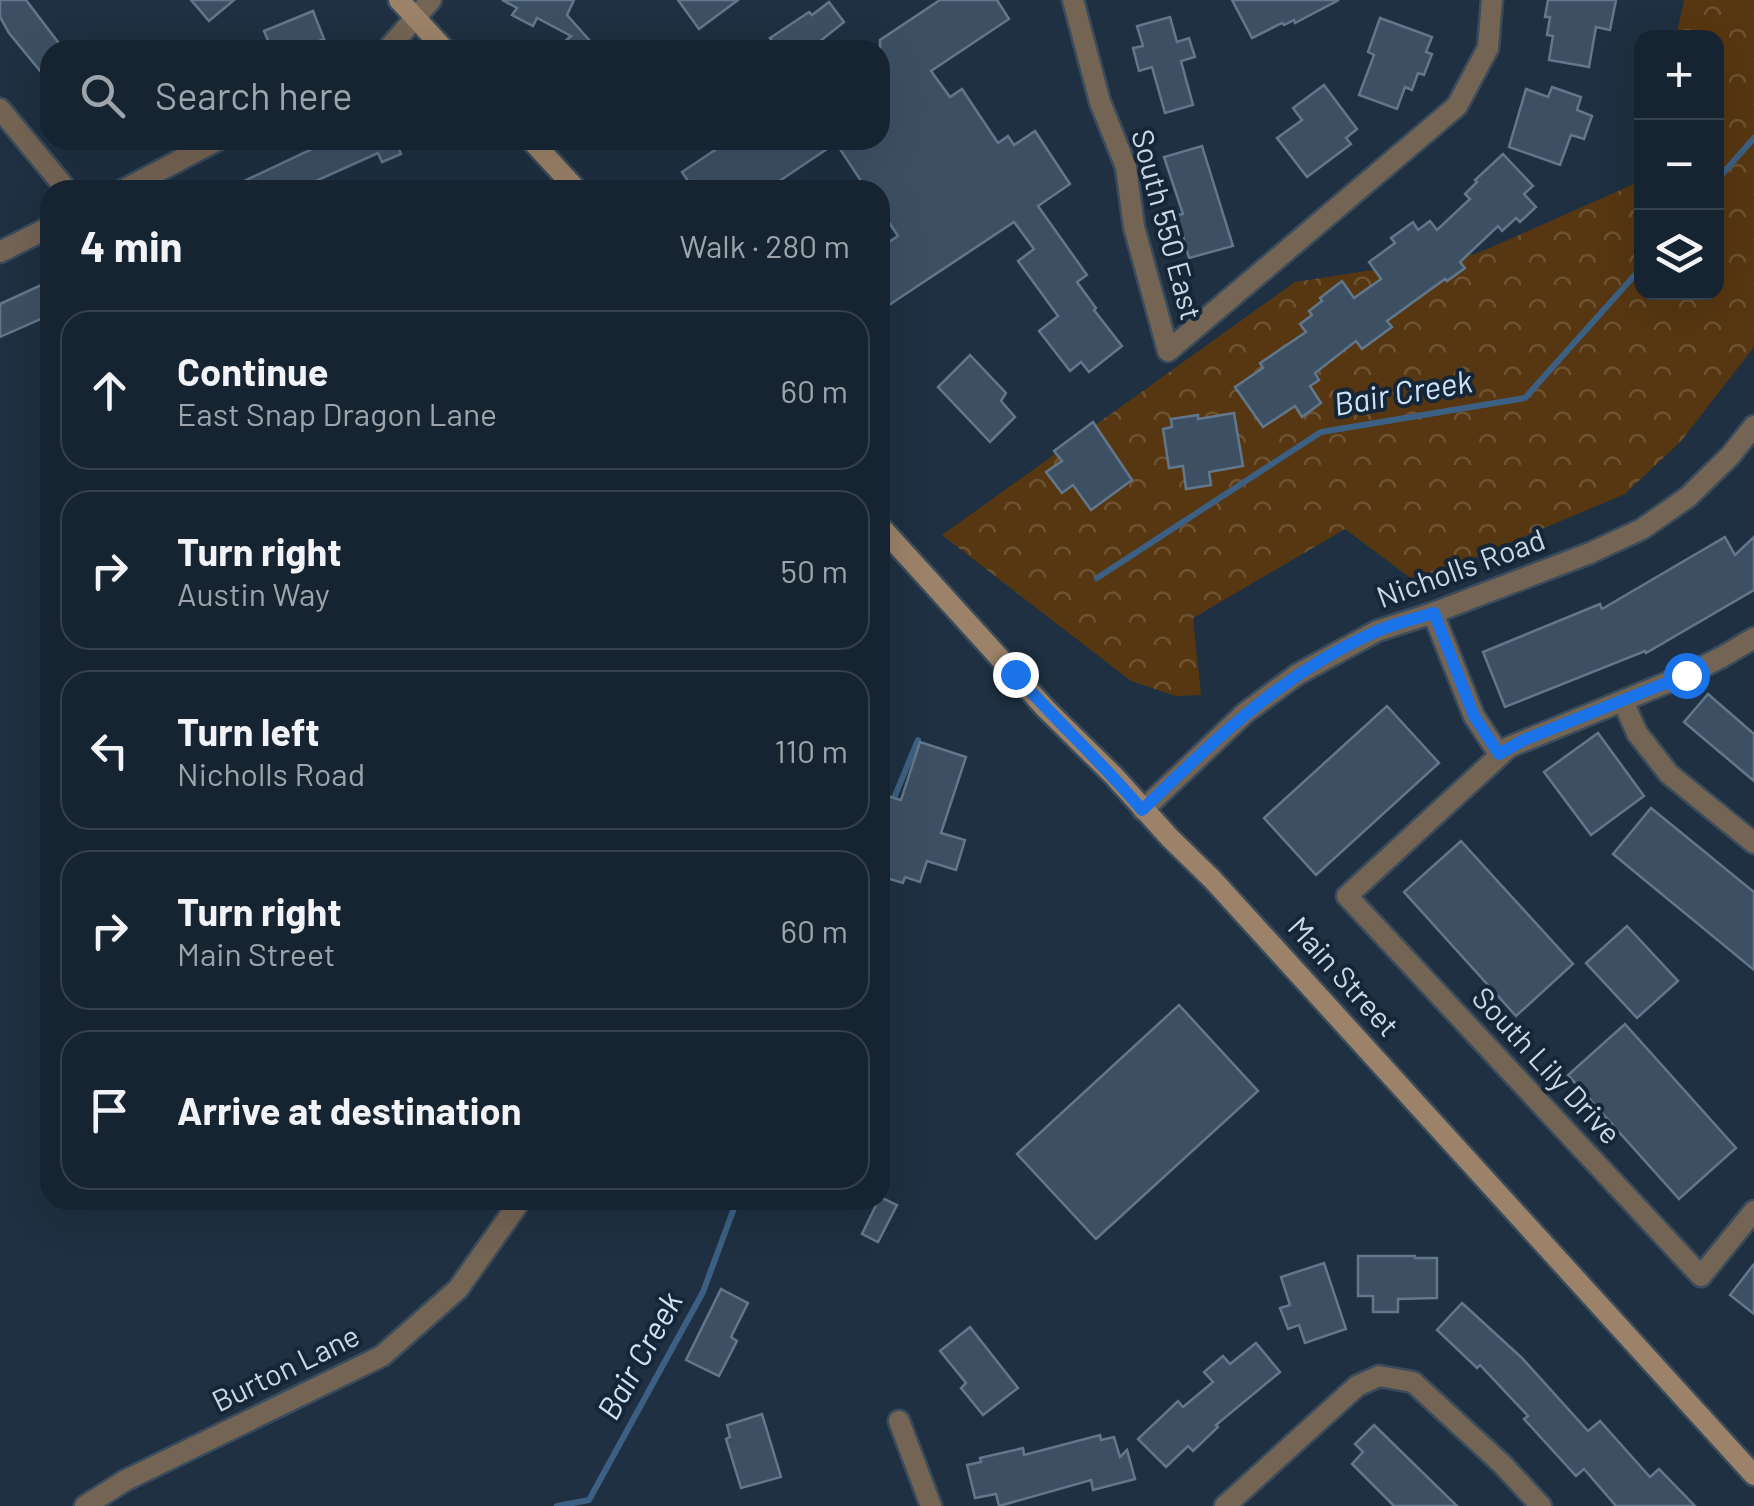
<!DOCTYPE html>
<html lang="en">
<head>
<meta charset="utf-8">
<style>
	:root { --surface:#162431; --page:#1f2c39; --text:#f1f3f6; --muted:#9ea4ab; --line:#35414d }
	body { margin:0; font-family:Barlow,sans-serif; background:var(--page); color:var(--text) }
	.controls { position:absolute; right:30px; top:30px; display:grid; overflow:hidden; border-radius:20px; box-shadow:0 10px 40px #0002 }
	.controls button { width:90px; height:90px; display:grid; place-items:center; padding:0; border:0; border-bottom:2px solid var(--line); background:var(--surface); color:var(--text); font:50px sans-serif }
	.stop { position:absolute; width:30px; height:30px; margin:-22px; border:8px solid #1a73e8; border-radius:50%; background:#fff }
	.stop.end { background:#1a73e8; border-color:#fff; box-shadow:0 2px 10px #0008 }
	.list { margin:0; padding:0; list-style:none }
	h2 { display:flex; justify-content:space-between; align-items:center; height:130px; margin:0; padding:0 40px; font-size:42px }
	h2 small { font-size:32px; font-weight:400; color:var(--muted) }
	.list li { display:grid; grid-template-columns:65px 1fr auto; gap:30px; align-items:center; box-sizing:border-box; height:160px; margin:0 20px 20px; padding:0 20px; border:2px solid var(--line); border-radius:30px }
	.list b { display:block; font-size:38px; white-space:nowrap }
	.list p { margin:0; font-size:32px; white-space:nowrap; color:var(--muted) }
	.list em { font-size:32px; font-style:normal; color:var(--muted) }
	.icon { flex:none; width:55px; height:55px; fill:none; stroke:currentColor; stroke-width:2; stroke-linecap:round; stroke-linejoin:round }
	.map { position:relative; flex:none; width:1754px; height:1506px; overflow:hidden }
	.search { position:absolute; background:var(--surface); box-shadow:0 10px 40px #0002; left:40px; top:40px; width:850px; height:110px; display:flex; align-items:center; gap:25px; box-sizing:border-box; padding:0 35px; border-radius:30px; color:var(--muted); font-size:38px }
	.panel { position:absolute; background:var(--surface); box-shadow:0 10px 40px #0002; left:40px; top:180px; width:850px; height:1030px; border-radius:30px }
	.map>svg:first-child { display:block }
	.forest { fill:url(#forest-crowns) }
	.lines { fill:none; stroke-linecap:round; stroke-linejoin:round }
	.stream { stroke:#3c6083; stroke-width:6 }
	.building { fill:#3d5063; stroke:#63778c; stroke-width:2.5 }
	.minor-casing { stroke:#3a4b5b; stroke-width:25 }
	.tertiary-casing { stroke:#3a4b5b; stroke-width:25 }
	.secondary-casing { stroke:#3a4b5b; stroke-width:25 }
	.minor { stroke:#746454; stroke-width:20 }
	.tertiary { stroke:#746454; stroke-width:20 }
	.secondary { stroke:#9b8268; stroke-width:20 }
	.route { stroke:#1a73e8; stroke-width:12 }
	.labels { text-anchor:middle; stroke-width:8; stroke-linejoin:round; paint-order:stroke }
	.street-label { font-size:30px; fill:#cbd7e2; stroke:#142637 }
	.water-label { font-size:32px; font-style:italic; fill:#cce3fa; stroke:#142637 }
</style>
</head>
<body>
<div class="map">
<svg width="1754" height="1506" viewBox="0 0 1754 1506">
	<defs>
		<pattern id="forest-crowns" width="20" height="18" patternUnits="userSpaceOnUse" patternTransform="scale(2.5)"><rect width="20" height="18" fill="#573711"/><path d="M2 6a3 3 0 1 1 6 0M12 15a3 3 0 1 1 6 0" fill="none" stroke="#6e5333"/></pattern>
	</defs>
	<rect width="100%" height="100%" fill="#1e3041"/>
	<!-- forest -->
	<polygon class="forest" points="1684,0 1754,0 1754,347 1681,441 1625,494 1416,582 1345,529 1193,618 1201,695 1176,696 1131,681 942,535 1295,282 1476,254 1641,181 1642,292 1716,292 1716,38 1676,37"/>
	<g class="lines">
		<!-- stream -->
		<g class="stream">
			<polyline points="1716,181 1754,138"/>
			<polyline points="1097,578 1321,432 1525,398 1642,267"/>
			<polyline points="892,803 918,740"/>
			<polyline points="557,1506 589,1500 703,1292 737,1200"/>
		</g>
	</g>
	<!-- building -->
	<g class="building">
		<polygon points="0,0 26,0 64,50 50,50 50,83 9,33 0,17"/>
		<polygon points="191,0 234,0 209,21"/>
		<polygon points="502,0 574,0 567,15 598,50 555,50 571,36 537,18 533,26 512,15 517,8"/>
		<polygon points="678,0 738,0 699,29"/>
		<polygon points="940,0 997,0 1009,19 931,71 950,97 962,89 998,143 1008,136 1014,145 1035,131 1070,184 1038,206 1087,275 1077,282 1096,308 1094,310 1122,346 1089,372 1081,362 1070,371 1039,331 1058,316 1018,261 1034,249 1014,222 880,311 880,248 898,236 880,209 880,190 867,190 836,143 766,190 694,190 682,172 730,140 880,140 880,40"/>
		<polygon points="1232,0 1339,0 1295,23 1294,20 1284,25 1282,23 1252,38"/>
		<polygon points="1548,0 1616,0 1610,30 1596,27 1589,67 1549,60 1553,36 1547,35 1550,17 1545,17"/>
		<polygon points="829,2 844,22 809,50 779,50 770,38 809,12 812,15"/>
		<polygon points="313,11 324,39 296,50 272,50 264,31"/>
		<polygon points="1170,17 1177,42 1189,38 1195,57 1181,61 1193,105 1165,113 1152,67 1139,71 1133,48 1143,46 1137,26"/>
		<polygon points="1380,18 1432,37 1426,52 1432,54 1424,75 1418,73 1412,90 1405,87 1397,109 1359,95 1374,55 1368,52"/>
		<polygon points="1324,85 1357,129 1346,138 1351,144 1307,177 1277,138 1302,120 1293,108"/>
		<polygon points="1552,87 1581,97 1577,110 1592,116 1584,139 1571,135 1560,165 1509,147 1526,89 1548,97"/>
		<polygon points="331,140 407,140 397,144 401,154 382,162 378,153 296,190 225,190"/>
		<polygon points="1202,146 1233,246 1189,258 1177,215 1183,214 1164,157"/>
		<polygon points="1503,154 1533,186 1524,194 1536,207 1520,222 1516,218 1502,231 1498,226 1460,262 1465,268 1447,281 1445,279 1387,321 1392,327 1362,349 1356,341 1315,373 1319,380 1310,386 1321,403 1302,417 1295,406 1263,427 1235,387 1263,368 1260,363 1306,332 1300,324 1312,315 1309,311 1322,301 1320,298 1342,281 1354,298 1381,279 1369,262 1395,243 1391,238 1413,222 1418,230 1430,221 1437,230 1470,199 1465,194 1477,182 1475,180"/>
		<polygon points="50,281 50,315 0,337 0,304"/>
		<polygon points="970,355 1006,393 1001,401 1015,417 990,442 938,387"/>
		<polygon points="1234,413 1243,466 1209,472 1211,485 1186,489 1183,466 1169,468 1163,429 1172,427 1171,419 1198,415 1198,419"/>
		<polygon points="1093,422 1132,480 1091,510 1073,485 1062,493 1046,472 1062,461 1054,451"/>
		<polygon points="1725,537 1735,555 1754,537 1754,590 1646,653 1645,651 1505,707 1483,652 1600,604 1602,609"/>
		<polygon points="1708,694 1754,734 1754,781 1684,722"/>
		<polygon points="1387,706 1439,763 1316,875 1264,818"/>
		<polygon points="1598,733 1644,796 1591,835 1544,772"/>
		<polygon points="920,742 966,757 941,833 965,840 956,870 927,861 920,882 905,877 903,883 880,876 880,794 901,800"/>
		<polygon points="1651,808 1754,892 1754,970 1613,854"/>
		<polygon points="1461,841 1573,964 1516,1016 1404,892"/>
		<polygon points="1627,926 1678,981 1637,1018 1586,963"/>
		<polygon points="1179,1005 1258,1091 1096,1239 1017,1154"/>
		<polygon points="1625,1024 1736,1148 1679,1199 1568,1075"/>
		<polygon points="880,1197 897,1205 878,1242 862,1234"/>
		<polygon points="1358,1256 1415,1256 1415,1258 1437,1258 1437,1298 1398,1299 1398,1312 1373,1312 1373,1296 1358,1296"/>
		<polygon points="1324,1263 1346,1329 1305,1343 1299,1325 1288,1329 1280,1308 1290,1305 1281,1277"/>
		<polygon points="1754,1264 1754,1314 1730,1295"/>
		<polygon points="721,1289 748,1303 731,1337 737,1341 719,1376 686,1360"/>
		<polygon points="1462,1303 1522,1358 1588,1431 1600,1421 1650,1477 1659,1469 1695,1506 1616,1506 1584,1469 1576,1476 1524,1419 1528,1416 1480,1365 1477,1368 1437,1330"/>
		<polygon points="970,1327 1018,1388 983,1415 961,1388 966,1383 940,1351"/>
		<polygon points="1256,1343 1280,1372 1216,1425 1218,1427 1193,1451 1188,1446 1166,1467 1138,1439 1178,1401 1183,1407 1213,1382 1204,1372 1223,1356 1230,1364"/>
		<polygon points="762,1414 781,1477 741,1488 726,1439 730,1437 727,1425"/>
		<polygon points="1374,1425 1457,1506 1394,1506 1352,1464 1363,1452 1355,1444"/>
		<polygon points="1100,1435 1101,1440 1114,1437 1120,1457 1127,1450 1135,1479 1093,1490 1091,1480 999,1506 996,1494 975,1498 967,1465 981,1462 980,1458 1023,1448 1024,1455"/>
	</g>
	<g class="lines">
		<!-- minor casing -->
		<g class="minor-casing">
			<g id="minor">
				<polyline points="1073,0 1100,102 1126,167 1134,227 1168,351 1457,106 1488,48 1492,0"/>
				<polyline points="387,50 431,0"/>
				<polyline points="0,109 67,190"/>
				<polyline points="123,190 218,140"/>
				<polyline points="0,252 50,227"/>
				<polyline points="1433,613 1474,716 1499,754"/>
				<polyline points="1754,638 1722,657 1686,675 1509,747 1347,896 1701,1276 1754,1211"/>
				<polyline points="1623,701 1637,733 1669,774 1754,843"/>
				<polyline points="899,1421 931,1506"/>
				<polyline points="1225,1506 1357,1386 1379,1376 1413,1382 1502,1464 1541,1506"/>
			</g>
		</g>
		<!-- tertiary casing -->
		<g class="tertiary-casing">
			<g id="tertiary">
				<polyline points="1143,810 1245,713 1298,674 1377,631 1433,613 1590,553 1642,529 1688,497 1730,456 1754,426"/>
				<polyline points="85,1506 126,1480 382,1356 458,1289 516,1207 517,1200"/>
			</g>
		</g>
		<!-- secondary casing -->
		<g class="secondary-casing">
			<g id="secondary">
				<polyline points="399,0 445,50"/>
				<polyline points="531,140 577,190"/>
				<polyline points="880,526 1046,709 1114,776 1170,838 1213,880 1754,1475"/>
			</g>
		</g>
		<!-- minor -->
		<use href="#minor" class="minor"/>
		<!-- tertiary -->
		<use href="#tertiary" class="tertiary"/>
		<!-- secondary -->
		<use href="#secondary" class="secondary"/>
	</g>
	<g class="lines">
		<!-- route -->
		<path class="route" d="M1015,674C1056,721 1102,762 1142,810C1215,740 1281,674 1375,632C1393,624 1414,619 1434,613L1474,716L1499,754L1524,740L1686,675"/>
	</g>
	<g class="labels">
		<!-- street labels -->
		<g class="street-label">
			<text transform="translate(1166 225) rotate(75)" y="10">South 550 East</text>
			<text transform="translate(1461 569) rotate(-20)" y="10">Nicholls Road</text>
			<text transform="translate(1343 977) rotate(48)" y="10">Main Street</text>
			<text transform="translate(1546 1066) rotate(47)" y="10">South Lily Drive</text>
			<text transform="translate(286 1369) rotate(-26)" y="10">Burton Lane</text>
		</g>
		<!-- water labels -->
		<g class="water-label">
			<text transform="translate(1403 393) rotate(-10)" y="11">Bair Creek</text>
			<text transform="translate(640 1356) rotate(-61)" y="11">Bair Creek</text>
		</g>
	</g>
</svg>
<div class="controls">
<button>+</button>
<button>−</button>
<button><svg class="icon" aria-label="layers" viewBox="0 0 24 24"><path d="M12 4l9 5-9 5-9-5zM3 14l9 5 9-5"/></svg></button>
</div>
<div class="stop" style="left:1686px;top:675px"></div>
<div class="stop end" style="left:1015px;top:674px"></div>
<div class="search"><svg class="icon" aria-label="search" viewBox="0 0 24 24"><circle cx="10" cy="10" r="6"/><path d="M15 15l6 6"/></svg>Search here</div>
<section class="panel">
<h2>4 min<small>Walk · 280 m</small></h2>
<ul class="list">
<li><svg class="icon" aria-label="ahead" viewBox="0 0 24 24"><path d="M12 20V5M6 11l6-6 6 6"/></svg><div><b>Continue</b><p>East Snap Dragon Lane</p></div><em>60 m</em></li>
<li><svg class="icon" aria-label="right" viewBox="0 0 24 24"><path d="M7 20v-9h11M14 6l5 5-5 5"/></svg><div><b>Turn right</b><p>Austin Way</p></div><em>50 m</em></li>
<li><svg class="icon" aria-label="left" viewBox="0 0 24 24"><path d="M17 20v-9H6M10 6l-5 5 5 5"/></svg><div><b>Turn left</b><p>Nicholls Road</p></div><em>110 m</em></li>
<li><svg class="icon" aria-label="right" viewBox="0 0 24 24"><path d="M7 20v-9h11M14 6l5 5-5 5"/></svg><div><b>Turn right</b><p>Main Street</p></div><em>60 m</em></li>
<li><svg class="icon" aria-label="arrive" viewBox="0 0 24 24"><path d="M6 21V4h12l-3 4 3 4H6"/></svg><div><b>Arrive at destination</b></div></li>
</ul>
</section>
</div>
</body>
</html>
